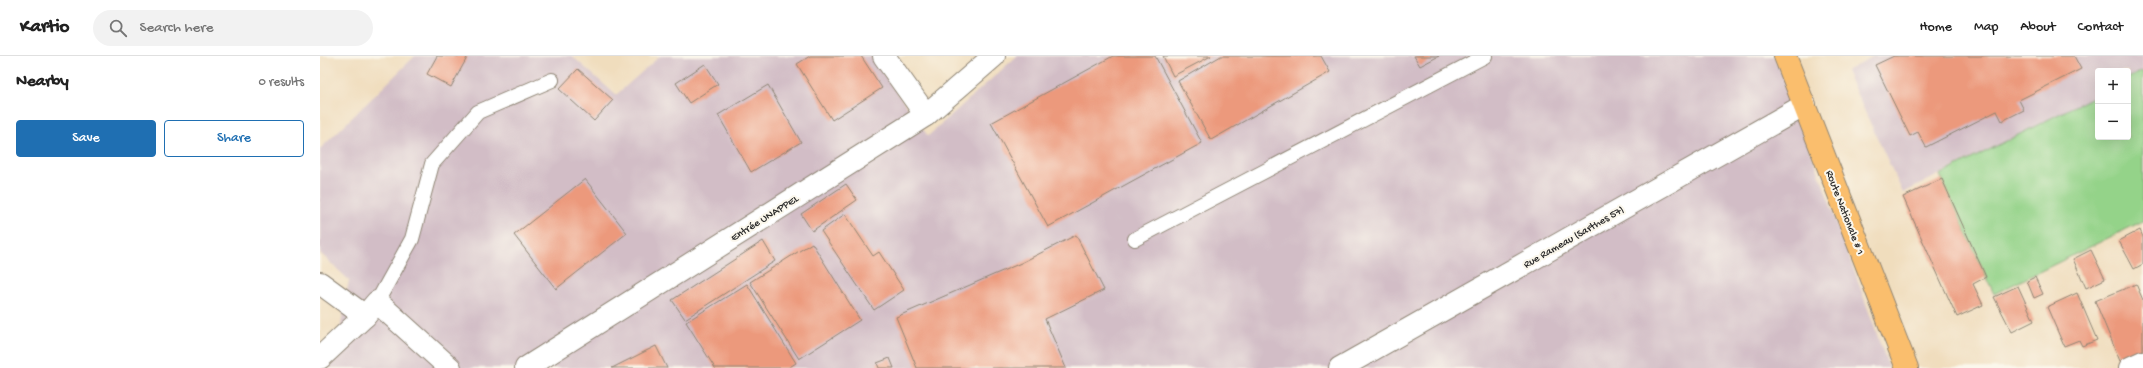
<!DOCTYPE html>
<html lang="en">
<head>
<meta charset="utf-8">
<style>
	:root { --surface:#fff; --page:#f2f2f2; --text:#222; --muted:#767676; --line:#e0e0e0; --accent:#1f6fb2 }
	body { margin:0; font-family:"Gochi Hand",sans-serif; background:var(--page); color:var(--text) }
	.controls { position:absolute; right:12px; top:12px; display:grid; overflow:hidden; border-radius:4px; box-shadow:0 4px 16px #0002 }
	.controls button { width:36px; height:36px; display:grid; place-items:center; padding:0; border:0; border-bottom:1px solid var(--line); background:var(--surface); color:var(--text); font:20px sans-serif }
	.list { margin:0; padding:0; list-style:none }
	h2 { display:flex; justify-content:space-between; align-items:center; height:52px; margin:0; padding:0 16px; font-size:17px }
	h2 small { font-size:13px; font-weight:400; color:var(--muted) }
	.actions { display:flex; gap:8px; padding:12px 16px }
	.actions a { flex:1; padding:9px 0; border:1px solid var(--accent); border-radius:4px; text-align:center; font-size:14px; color:var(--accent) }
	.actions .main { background:var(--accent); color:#fff }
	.icon { flex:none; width:22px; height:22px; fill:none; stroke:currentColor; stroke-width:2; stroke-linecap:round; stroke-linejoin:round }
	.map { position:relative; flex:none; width:1823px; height:312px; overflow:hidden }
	header { display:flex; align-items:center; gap:24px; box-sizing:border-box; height:56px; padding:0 20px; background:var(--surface); border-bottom:1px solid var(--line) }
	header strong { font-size:19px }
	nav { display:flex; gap:22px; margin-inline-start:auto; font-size:14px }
	.search { width:280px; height:36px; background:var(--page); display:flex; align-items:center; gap:10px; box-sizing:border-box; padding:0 14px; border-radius:22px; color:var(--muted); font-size:15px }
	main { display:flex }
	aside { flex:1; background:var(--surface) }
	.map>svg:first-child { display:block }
	.industrial { fill:#d2bdc6 }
	.green { fill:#94d389; stroke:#607f5a }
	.building { fill:#ec997b }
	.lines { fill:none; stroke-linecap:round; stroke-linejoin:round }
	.service-casing { stroke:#8e8474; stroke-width:16 }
	.minor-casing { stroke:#8e8474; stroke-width:24 }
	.primary-casing { stroke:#8e8474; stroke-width:24 }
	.service { stroke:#fff; stroke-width:14 }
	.minor { stroke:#fff; stroke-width:22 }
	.primary { stroke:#fabe6d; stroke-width:22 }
	.labels { text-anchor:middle; stroke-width:4; stroke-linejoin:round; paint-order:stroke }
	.street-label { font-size:11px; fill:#2b2b2b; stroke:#fbf7ec }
</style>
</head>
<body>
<header>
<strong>Kartio</strong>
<div class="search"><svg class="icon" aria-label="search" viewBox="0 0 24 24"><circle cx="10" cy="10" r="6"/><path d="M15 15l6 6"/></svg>Search here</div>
<nav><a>Home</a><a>Map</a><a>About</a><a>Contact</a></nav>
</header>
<main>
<aside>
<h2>Nearby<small>0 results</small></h2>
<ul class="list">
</ul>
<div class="actions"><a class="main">Save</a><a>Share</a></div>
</aside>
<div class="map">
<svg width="1823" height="312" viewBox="0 0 1823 312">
	<rect width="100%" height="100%" fill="#fbf7ec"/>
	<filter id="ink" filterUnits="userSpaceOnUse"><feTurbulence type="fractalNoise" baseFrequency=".025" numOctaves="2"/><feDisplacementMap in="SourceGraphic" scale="8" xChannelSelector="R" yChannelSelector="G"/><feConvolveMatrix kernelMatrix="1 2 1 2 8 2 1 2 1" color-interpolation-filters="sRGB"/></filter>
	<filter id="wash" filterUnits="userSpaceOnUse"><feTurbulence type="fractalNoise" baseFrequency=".012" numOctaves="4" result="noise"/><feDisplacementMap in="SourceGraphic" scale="16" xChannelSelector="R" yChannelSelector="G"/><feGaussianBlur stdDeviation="0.9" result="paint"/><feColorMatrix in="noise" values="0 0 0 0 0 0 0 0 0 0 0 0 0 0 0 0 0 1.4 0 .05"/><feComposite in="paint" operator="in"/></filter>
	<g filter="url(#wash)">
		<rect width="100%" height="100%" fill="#f0ddbd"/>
		<!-- industrial -->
		<g class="industrial">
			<polygon points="95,0 252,0 296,39 340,0 551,0 608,80 697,0 1454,0 1465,22 1569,312 10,312 16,296 29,224 0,197 0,93"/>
			<polygon points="1554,0 1823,0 1823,15 1808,22 1808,15 1778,15 1778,38 1583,137 1526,15"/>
		</g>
		<!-- green -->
		<polygon class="green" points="1823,15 1823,165 1674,238 1620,119 1778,38 1778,81 1808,81 1808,22"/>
		<g id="blocks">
			<!-- building -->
			<g class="building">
				<polygon points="117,0 148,0 131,31 107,18"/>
				<polygon points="490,0 541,0 562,32 512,64 477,8"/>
				<polygon points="793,0 835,0 882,87 728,171 671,67"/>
				<polygon points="843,0 891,0 853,20"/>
				<polygon points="901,0 1001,0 1010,16 891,84 858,25"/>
				<polygon points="1094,0 1119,0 1100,10"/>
				<polygon points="1574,0 1754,0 1761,13 1699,44 1704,54 1682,65 1677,55 1606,91 1598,76 1590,80 1555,9"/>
				<polygon points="385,8 398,28 369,47 356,27"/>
				<polygon points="258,13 293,44 274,65 239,33"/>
				<polygon points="448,29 481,86 431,116 398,59"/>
				<polygon points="265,123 307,177 236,233 194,179"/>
				<polygon points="1622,123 1666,221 1653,228 1663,249 1637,261 1583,141"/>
				<polygon points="526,128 537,144 492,175 481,158"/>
				<polygon points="525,158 553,200 559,196 584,234 554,254 501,175"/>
				<polygon points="1820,174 1823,181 1823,208 1814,213 1799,185"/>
				<polygon points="756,179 784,234 725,263 746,312 597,312 576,261 701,207"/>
				<polygon points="443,185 455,205 365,263 352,244"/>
				<polygon points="492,187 540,264 479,303 430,226"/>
				<polygon points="1771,194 1785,223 1766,232 1753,203"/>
				<polygon points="1715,221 1723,238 1714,242 1707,225"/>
				<polygon points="427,228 476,307 468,312 395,312 366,266"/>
				<polygon points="1816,228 1823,244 1823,295 1800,305 1775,245"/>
				<polygon points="1698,230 1714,265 1692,276 1674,241"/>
				<polygon points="1757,237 1777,284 1762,290 1759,284 1744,290 1727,251"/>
				<polygon points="336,290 347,312 292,312"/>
				<polygon points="570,302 574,312 559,312 557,307"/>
			</g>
		</g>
	</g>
	<g filter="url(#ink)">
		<use href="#blocks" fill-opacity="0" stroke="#8e8474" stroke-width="1"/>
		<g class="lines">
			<!-- service casing -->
			<g class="service-casing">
				<g id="service">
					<polyline points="815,183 1165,0"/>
					<polyline points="57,246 92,183 112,108 158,56 232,24"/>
				</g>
			</g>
			<!-- minor casing -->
			<g class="minor-casing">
				<g id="minor">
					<polyline points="564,0 606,59"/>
					<polyline points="0,227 45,260"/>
					<polyline points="0,302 45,260 57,246 130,312"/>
					<polyline points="206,312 606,59 674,0"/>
					<polyline points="1020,312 1485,49"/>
					<polyline points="1810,312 1823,306"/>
				</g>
			</g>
			<!-- primary casing -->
			<g class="primary-casing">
				<polyline id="primary" points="1465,0 1587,312"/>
			</g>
			<!-- service -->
			<use href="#service" class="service"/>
			<!-- minor -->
			<use href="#minor" class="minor"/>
			<!-- primary -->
			<use href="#primary" class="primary"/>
		</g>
	</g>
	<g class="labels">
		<!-- street labels -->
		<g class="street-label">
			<text transform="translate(1526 156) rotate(69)" y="4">Route Nationale # 1</text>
			<text transform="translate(444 161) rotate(-32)" y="4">Entrée UNAPPEL</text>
			<text transform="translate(1253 180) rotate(-30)" y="4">Rue Rameau (Sarthes 57)</text>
		</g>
	</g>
</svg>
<div class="controls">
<button>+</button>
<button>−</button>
</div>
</div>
</main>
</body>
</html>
